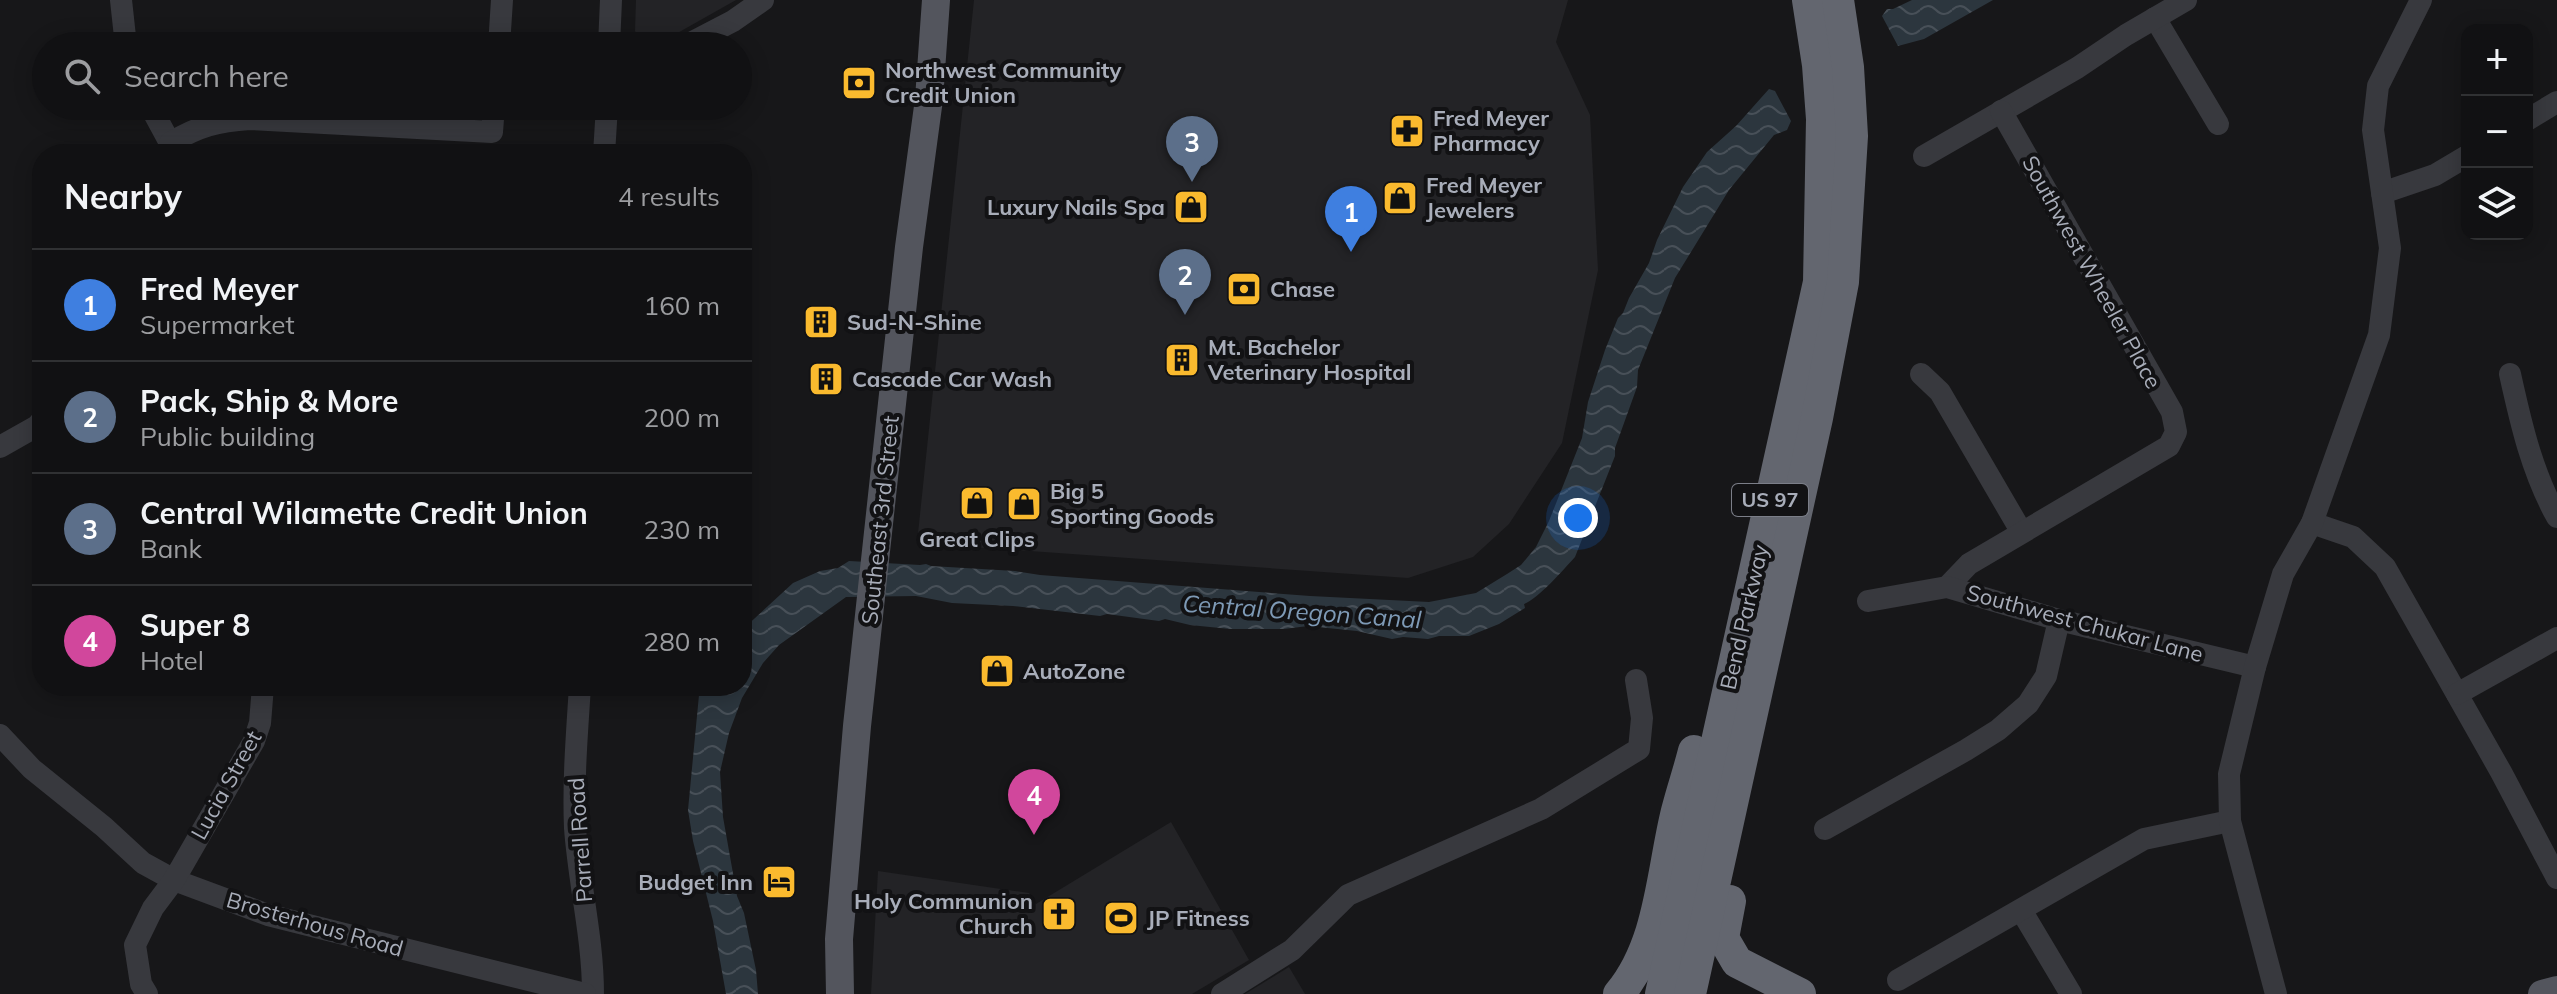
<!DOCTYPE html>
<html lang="en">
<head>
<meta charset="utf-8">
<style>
	:root { --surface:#111113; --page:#1e1f21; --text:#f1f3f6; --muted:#9c9da0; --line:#303133; --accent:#faba2e }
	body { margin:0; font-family:Mulish,sans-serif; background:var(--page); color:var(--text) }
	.controls { position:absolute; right:24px; top:24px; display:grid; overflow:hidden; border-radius:16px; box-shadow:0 4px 20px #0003 }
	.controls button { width:72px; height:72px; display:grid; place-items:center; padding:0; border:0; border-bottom:2px solid var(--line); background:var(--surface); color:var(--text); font:40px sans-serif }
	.you { position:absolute; left:1578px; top:518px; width:28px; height:28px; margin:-20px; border:6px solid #fff; border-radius:50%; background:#1a73e8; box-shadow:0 0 0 12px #1a73e833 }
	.badge { display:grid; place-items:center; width:52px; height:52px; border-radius:50%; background:var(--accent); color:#fff; font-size:26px; font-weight:700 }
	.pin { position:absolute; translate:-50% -66px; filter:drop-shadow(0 2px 4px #0008) }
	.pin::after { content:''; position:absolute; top:42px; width:28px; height:24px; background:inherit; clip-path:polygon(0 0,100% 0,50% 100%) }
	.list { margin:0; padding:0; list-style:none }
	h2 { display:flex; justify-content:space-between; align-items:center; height:104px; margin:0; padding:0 32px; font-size:34px }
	h2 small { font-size:26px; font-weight:400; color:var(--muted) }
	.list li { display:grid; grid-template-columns:52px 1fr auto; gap:24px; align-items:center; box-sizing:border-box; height:112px; padding:0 32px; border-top:2px solid var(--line) }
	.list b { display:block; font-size:30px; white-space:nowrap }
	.list p { margin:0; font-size:26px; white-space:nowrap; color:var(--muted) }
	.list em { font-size:26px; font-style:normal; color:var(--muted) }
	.icon { flex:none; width:44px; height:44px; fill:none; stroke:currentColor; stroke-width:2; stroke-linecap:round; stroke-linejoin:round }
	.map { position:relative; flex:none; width:2557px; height:994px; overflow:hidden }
	.search { position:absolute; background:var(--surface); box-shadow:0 4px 20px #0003; left:32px; top:32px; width:720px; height:88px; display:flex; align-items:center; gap:20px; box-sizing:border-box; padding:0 28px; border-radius:44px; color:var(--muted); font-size:30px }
	.panel { position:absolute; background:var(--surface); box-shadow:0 4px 20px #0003; left:32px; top:144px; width:720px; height:552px; border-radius:32px }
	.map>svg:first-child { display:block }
	.built { fill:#232326 }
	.water { fill:url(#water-waves) }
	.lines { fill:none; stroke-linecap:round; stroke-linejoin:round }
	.minor { stroke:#38393e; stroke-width:22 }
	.major { stroke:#53555d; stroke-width:28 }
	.highway { stroke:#63666f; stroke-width:32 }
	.labels { text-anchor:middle; stroke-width:8; stroke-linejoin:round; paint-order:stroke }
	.shield { fill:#121214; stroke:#7b7e88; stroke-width:2 }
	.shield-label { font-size:20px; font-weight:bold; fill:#a8adb9 }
	.poi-label { font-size:22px; font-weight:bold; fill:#a8adb9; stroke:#121214; text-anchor:start }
	.street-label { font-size:22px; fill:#a8adb9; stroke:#121214 }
	.water-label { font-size:24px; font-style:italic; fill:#7e9ab6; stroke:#121214 }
</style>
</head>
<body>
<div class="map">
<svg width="2557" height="994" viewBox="0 0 2557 994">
	<defs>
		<pattern id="water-waves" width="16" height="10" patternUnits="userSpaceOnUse" patternTransform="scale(2)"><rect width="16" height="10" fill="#2c363e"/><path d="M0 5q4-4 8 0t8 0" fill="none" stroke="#485058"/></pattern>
	</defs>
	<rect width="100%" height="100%" fill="#171719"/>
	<!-- built -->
	<g class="built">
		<polygon points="636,0 736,0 658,44 642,40 635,31"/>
		<polygon points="974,0 1568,0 1556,42 1590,115 1598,270 1562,443 1509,524 1473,557 1408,578 917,543"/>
		<polygon points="1171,822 1249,960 1192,994 871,994 878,871 1029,893 1036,904"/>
		<polygon points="1289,967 1305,994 1245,994"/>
	</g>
	<!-- water -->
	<g class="water">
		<polygon points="1912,0 1993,0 1924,39 1898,46 1882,16 1887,9 1893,9"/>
		<path d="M1769,89L1775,91L1791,121L1787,130L1774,135L1729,190L1675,278L1638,370L1637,387L1615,448V456L1575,557C1564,569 1538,599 1524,604L1525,608L1499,624L1469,636H1439L1428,639L1403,637L1392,639L1357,631L1308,626L1284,629H1230L1190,625L1165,619L1159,621L1107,614L1100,616L1013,606L952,603L916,596L846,597L779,645L763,663L742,698L729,733L720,772L723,817L737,896L744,913L756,970L758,994H726L713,921L693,841L688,810L699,695L704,686H742V630L793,583L820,571L838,568L849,561L920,565L926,564L931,566L1015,571L1040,575L1310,596L1429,602L1476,593L1507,574L1521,565L1536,547L1549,521L1582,438L1588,402L1605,350L1618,318L1623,313L1629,298L1649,263L1657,240L1683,187L1707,152L1736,126Z"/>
	</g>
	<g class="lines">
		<!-- minor -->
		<g class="minor">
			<polyline points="121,0 126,46"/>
			<polyline points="2155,18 2218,124"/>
			<polyline points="499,46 502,0"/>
			<polyline points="609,46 611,0"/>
			<polyline points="685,46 733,21 763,0"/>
			<polyline points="150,106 176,154"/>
			<polyline points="2527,120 2557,102"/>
			<path d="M170,143C199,126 217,121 250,119L492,132L494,106"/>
			<polyline points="604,154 607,106"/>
			<polyline points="1924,156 2077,68 2126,35 2186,0"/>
			<polyline points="2382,193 2435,175 2467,156"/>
			<polyline points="1921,374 1940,392 2021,531"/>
			<path d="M2510,374C2521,424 2532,472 2557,517"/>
			<polyline points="0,447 37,426 42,420"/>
			<polyline points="2312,523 2353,537 2385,567 2501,772 2557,878"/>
			<polyline points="1947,587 1969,564 2169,446 2176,432 2172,412 2001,111"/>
			<polyline points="1868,601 1947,587 2059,620 2255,667"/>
			<path d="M580,686C577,733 573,781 575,828C579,884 593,938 593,994"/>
			<polyline points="2457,694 2557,638"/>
			<polyline points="0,735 32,769 104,827 143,863 174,880 268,915 585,994"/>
			<polyline points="1825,829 1966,750 1998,730 2028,704 2046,676 2059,620"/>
			<polyline points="2021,910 2071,994"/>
			<polyline points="1898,980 2144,839 2230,821"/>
			<polyline points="147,994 141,984 135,945 153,908 174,880 254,741 260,723 263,686"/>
			<polyline points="1222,994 1292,950 1348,895 1541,809 1639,749 1642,718 1636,680"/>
			<polyline points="2276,994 2230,821 2229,774 2255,667 2283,574 2312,523 2379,335 2390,248 2373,130 2378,86 2421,0"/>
		</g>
		<!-- major -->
		<g class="major">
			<polyline points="840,994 839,939 857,726 909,247 929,99 936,0"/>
			<polyline points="2542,994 2557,990"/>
		</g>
		<!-- highway -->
		<g class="highway">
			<polyline points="1730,901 1723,938 1737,962 1800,994"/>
			<path d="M1619,994C1661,944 1662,871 1677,811C1682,791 1689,771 1694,751"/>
			<polyline points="1661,994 1819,282 1822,119 1818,65 1808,0"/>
			<polyline points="1690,994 1817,418 1843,282 1852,136 1848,67 1838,0"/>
		</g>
	</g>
	<!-- icons -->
	<defs>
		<g id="bank-square" transform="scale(1.8)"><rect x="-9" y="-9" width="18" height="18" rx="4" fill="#faba2e" stroke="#121214"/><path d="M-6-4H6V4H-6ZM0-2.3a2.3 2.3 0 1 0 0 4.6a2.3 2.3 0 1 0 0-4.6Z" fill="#111"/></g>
		<g id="pharmacy-square" transform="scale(1.8)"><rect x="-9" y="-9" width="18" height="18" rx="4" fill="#faba2e" stroke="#121214"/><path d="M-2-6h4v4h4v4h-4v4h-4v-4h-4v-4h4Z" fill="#111"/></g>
		<g id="shop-square" transform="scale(1.8)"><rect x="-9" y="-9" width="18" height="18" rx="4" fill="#faba2e" stroke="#121214"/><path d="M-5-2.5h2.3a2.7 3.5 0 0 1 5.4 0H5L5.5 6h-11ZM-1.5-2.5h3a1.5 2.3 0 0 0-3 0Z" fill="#111"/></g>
		<g id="building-square" transform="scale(1.8)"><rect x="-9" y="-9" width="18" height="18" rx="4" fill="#faba2e" stroke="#121214"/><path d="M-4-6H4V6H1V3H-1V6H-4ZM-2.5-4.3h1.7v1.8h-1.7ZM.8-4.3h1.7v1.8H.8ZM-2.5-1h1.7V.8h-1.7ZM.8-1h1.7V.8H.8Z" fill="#111"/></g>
		<g id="hotel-square" transform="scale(1.8)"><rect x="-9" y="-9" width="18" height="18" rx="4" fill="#faba2e" stroke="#121214"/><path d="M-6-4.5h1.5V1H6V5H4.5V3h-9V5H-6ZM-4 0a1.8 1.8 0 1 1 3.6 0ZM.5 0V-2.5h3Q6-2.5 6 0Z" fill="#111"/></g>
		<g id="church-square" transform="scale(1.8)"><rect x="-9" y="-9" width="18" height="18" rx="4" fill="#faba2e" stroke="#121214"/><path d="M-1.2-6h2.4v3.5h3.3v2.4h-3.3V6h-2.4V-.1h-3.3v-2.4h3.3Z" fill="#111"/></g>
		<g id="stadium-square" transform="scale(1.8)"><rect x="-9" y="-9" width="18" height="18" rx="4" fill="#faba2e" stroke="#121214"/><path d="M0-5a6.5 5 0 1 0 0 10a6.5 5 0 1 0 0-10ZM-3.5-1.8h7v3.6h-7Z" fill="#111"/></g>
	</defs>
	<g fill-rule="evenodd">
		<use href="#bank-square" x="859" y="83"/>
		<use href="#pharmacy-square" x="1407" y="131"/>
		<use href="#shop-square" x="1400" y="198"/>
		<use href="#shop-square" x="1191" y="207"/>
		<use href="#bank-square" x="1244" y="289"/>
		<use href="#building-square" x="821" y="322"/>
		<use href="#building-square" x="1182" y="360"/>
		<use href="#building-square" x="826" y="379"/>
		<use href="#shop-square" x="977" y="503"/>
		<use href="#shop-square" x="1024" y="504"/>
		<use href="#shop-square" x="997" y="671"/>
		<use href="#hotel-square" x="779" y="882"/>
		<use href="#church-square" x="1059" y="914"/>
		<use href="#stadium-square" x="1121" y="918"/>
	</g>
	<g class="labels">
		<!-- shield labels -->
		<rect class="shield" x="1732" y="484" width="76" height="32" rx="6"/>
		<g class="shield-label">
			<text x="1770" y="507">US 97</text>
		</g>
		<!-- poi labels -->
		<g class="poi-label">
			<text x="885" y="78">Northwest Community<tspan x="885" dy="25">Credit Union</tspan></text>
			<text x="1433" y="126">Fred Meyer<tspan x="1433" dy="25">Pharmacy</tspan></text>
			<text x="1426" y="193">Fred Meyer<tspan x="1426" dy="25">Jewelers</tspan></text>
			<text x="1165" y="215" text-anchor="end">Luxury Nails Spa</text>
			<text x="1270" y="297">Chase</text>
			<text x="847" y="330">Sud-N-Shine</text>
			<text x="1208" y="355">Mt. Bachelor<tspan x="1208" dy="25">Veterinary Hospital</tspan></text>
			<text x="852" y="387">Cascade Car Wash</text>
			<text x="1050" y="499">Big 5<tspan x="1050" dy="25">Sporting Goods</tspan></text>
			<text x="977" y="547" text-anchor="middle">Great Clips</text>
			<text x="1023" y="679">AutoZone</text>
			<text x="753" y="890" text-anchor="end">Budget Inn</text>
			<text x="1033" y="909" text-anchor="end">Holy Communion<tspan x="1033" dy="25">Church</tspan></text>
			<text x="1147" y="926">JP Fitness</text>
		</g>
		<!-- street labels -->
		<g class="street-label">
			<text transform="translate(2092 272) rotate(61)" y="8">Southwest Wheeler Place</text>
			<text transform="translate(880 520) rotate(-84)" y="8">Southeast 3rd Street</text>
			<text transform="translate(1744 617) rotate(-77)" y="8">Bend Parkway</text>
			<text transform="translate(2085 623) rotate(15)" y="8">Southwest Chukar Lane</text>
			<text transform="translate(226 785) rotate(-61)" y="8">Lucia Street</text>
			<text transform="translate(580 840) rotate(-94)" y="8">Parrell Road</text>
			<text transform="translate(315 924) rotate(16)" y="8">Brosterhous Road</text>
		</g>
		<!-- water labels -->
		<g class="water-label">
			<text transform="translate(1302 612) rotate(4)" y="8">Central Oregon Canal</text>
		</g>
	</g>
</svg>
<div class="controls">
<button>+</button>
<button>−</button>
<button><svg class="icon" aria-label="layers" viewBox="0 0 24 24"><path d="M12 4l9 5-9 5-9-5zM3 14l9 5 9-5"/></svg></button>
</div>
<div class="you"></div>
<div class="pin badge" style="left:1351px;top:252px;background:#3f7fe0">1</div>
<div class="pin badge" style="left:1185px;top:315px;background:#5c6f8a">2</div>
<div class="pin badge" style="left:1192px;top:182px;background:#5c6f8a">3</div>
<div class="pin badge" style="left:1034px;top:835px;background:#d1479c">4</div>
<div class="search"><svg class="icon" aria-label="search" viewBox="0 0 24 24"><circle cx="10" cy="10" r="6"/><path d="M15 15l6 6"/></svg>Search here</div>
<section class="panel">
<h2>Nearby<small>4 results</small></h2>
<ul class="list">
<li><span class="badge" style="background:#3f7fe0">1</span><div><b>Fred Meyer</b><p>Supermarket</p></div><em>160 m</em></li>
<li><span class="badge" style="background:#5c6f8a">2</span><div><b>Pack, Ship &amp; More</b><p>Public building</p></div><em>200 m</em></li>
<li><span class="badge" style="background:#5c6f8a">3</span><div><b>Central Wilamette Credit Union</b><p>Bank</p></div><em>230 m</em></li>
<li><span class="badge" style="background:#d1479c">4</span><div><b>Super 8</b><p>Hotel</p></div><em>280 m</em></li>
</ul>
</section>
</div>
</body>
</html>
